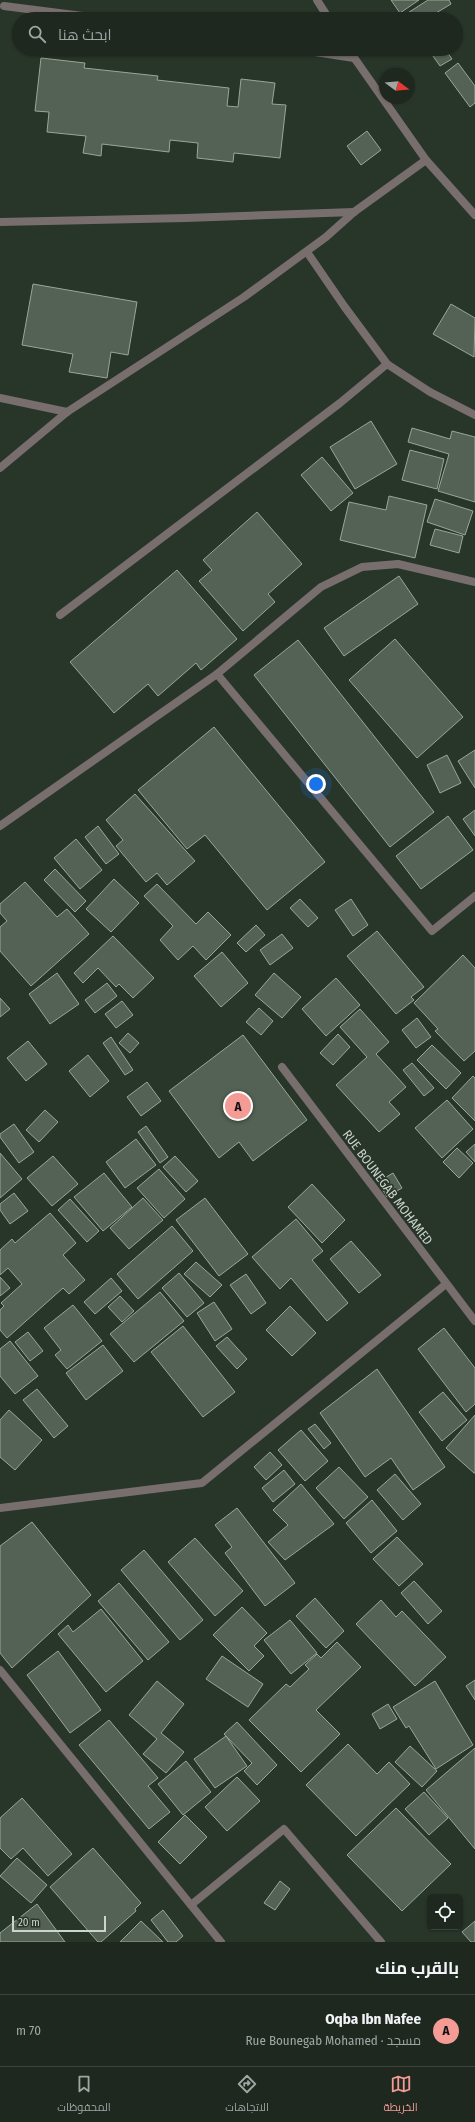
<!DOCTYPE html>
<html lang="ar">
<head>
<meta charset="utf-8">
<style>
	:root { --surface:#1e281f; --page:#263028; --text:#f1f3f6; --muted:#a1a6a4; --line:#3c443d; --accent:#f59b96 }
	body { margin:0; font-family:"Fira Sans Condensed",Cairo,sans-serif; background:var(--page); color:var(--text); direction:rtl }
	.controls { position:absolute; right:12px; bottom:12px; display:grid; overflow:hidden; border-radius:6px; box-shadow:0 1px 3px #0004 }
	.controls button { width:36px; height:36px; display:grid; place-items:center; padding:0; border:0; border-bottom:1px solid var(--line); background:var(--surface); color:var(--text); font:20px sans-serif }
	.compass { position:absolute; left:379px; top:68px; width:36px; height:36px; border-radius:50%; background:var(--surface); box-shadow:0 1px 3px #0004; rotate:106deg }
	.scale { position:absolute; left:12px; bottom:10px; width:94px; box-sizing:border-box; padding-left:4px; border:2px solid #ccd4cd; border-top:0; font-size:11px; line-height:14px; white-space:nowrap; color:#ccd4cd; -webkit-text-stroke:3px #283529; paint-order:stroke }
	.you { position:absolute; left:316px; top:784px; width:14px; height:14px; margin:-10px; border:3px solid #fff; border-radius:50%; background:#1a73e8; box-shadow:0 0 0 6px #1a73e833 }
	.badge { display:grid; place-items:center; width:26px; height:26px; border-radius:50%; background:var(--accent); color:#111; font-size:13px; font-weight:700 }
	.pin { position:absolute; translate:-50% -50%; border:2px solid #fff; box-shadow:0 1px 4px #0006 }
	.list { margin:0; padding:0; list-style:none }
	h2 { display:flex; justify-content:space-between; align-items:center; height:52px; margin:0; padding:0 16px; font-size:17px }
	h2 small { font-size:13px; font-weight:400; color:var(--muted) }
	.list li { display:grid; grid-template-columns:26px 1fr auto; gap:12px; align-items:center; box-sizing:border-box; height:72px; padding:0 16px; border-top:1px solid var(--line) }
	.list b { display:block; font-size:15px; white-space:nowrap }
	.list p { margin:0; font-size:13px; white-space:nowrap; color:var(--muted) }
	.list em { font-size:13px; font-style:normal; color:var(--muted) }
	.icon { flex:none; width:22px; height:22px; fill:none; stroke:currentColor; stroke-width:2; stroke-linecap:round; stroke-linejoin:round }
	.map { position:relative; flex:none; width:475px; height:1942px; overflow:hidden; direction:ltr }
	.search { position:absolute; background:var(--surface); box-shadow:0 1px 3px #0004; left:12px; right:12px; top:12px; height:44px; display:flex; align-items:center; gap:10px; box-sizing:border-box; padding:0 14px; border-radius:22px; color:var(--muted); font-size:15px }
	.sheet { height:124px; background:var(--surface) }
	nav { display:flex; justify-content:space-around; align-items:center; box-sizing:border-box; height:56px; border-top:1px solid var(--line); background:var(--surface); font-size:11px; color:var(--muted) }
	nav a { display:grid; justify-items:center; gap:2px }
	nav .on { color:var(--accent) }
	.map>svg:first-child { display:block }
	.building { fill:#536254; stroke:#97a798 }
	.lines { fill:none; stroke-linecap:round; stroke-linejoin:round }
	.street { stroke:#786e6d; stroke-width:8 }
	.labels { text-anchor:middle; stroke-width:3; stroke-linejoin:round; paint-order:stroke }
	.street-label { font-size:13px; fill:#ccd4cd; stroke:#283529 }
</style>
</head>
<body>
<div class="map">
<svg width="475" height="1942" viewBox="0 0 475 1942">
	<rect width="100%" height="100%" fill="#283529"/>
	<!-- building -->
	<g class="building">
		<polygon points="391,0 419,0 400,13"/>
		<polygon points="428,0 449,0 451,4 426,19 405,19 403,16"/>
		<polygon points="428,49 445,49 452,59 440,66"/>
		<polygon points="41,58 85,63 84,68 158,76 157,80 229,88 227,106 238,107 241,79 275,83 272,104 286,105 280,158 234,153 233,162 197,158 198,143 170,140 169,152 102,144 101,156 83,153 86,136 47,132 49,112 35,111"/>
		<polygon points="458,63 475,86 475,103 470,107 445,73"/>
		<polygon points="367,131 381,150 361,165 347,146"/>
		<polygon points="33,284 137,302 128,355 111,352 107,378 69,372 73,354 22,345"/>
		<polygon points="451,304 475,318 474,357 433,334"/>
		<polygon points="371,421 397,464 355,489 330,447"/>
		<polygon points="412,428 450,439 452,431 475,437 475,502 438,491 449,454 408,442"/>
		<polygon points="410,450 444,459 437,489 402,480"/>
		<polygon points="322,457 353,493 331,511 301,475"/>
		<polygon points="389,496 427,505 415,558 340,540 349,502 386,510"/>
		<polygon points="435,499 473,511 465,535 427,522"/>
		<polygon points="257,512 302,564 268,594 275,602 243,631 199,581 212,570 203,560"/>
		<polygon points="435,529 463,536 459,553 430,545"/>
		<polygon points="177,570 237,639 201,670 196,663 158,696 148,684 114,713 70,662"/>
		<polygon points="399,576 418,604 344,656 324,628"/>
		<polygon points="395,639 463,717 417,758 349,680"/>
		<polygon points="298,640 434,812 390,847 254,675"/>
		<polygon points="214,727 325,862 267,910 205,835 187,849 138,790"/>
		<polygon points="475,750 475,788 458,761"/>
		<polygon points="447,755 461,783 440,793 427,765"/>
		<polygon points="135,794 195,861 167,885 157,873 146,882 116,846 123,840 106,820"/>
		<polygon points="475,810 475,836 463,819"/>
		<polygon points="448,816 473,850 421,889 396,856"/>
		<polygon points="98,826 119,854 106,864 85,837"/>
		<polygon points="76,839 102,870 80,889 54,858"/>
		<polygon points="55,869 86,901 75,912 44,880"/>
		<polygon points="114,879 139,903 111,932 86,909"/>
		<polygon points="25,882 57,917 67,909 89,934 31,986 0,951 0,927 7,921 0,913 0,904"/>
		<polygon points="157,884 196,924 208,912 231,935 206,960 193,946 178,960 160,940 173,926 144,896"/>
		<polygon points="300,899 318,918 308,927 290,908"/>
		<polygon points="351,899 368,925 353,936 335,910"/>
		<polygon points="256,925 265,935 246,952 237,943"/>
		<polygon points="377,931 424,987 411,997 414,1000 396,1014 347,956"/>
		<polygon points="282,934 293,948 270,965 260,950"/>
		<polygon points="113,936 154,978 133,998 119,984 116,987 98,968 83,983 74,973"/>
		<polygon points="222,952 248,983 221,1007 194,976"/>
		<polygon points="463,955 475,968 475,1051 464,1061 435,1031 438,1029 414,1003"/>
		<polygon points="57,973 79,1004 50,1024 29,994"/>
		<polygon points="274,973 301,997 282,1018 255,995"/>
		<polygon points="336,978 360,1005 326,1036 302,1009"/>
		<polygon points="107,983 117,996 95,1013 85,1000"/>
		<polygon points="0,998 10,1009 0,1017"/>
		<polygon points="122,1001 133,1015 116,1028 105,1014"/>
		<polygon points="259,1008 273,1021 261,1035 246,1022"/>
		<polygon points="360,1009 389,1042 376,1054 406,1087 389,1102 400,1114 379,1132 336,1085 367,1057 340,1027"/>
		<polygon points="417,1018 431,1037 416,1048 402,1030"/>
		<polygon points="128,1033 139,1043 130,1053 119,1043"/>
		<polygon points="338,1034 350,1047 333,1065 320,1053"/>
		<polygon points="243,1035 307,1120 253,1161 239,1142 219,1158 169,1091"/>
		<polygon points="111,1037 133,1070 125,1075 103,1043"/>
		<polygon points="28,1041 47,1064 26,1081 7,1058"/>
		<polygon points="432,1045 461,1073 446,1089 417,1060"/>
		<polygon points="88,1055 109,1081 90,1097 69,1071"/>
		<polygon points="412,1063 434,1088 424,1096 403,1070"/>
		<polygon points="473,1076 475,1078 475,1121 452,1098"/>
		<polygon points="147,1082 161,1101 141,1116 127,1097"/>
		<polygon points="447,1100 473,1129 442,1158 415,1128"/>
		<polygon points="45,1110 58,1122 39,1142 26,1130"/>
		<polygon points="14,1124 34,1152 19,1163 0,1137 0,1134"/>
		<polygon points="146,1126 168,1157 160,1163 138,1132"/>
		<polygon points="136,1139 156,1165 125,1188 106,1162"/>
		<polygon points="475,1144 475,1162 466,1152"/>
		<polygon points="457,1148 473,1163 459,1178 443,1162"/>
		<polygon points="0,1153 22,1179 0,1198"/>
		<polygon points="53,1156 78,1184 52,1206 27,1178"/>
		<polygon points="175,1156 198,1181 186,1192 163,1167"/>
		<polygon points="159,1169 185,1199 164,1218 137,1188"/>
		<polygon points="104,1173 132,1207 103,1231 74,1197"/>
		<polygon points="393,1173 402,1188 387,1197 378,1182"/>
		<polygon points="312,1184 345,1220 322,1243 288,1207"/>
		<polygon points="14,1193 28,1211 10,1224 0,1210 0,1204"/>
		<polygon points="143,1198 163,1220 129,1249 110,1228"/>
		<polygon points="205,1198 248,1254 219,1276 176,1220"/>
		<polygon points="70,1199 99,1231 87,1242 58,1210"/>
		<polygon points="50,1213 76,1243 63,1255 85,1280 69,1294 63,1288 7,1338 0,1330 0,1310 4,1306 1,1303 22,1284 8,1268 0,1275 0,1250 12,1239 15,1243"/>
		<polygon points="296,1219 323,1251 312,1260 348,1303 327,1321 291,1278 280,1289 252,1257"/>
		<polygon points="172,1226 193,1251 138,1299 117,1274"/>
		<polygon points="351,1241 381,1275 359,1293 330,1259"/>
		<polygon points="196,1262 222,1285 210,1297 184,1274"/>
		<polygon points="179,1273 204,1303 187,1317 162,1288"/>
		<polygon points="246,1274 266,1303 251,1314 230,1285"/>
		<polygon points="0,1277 10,1288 0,1296"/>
		<polygon points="111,1278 122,1291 95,1314 84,1302"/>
		<polygon points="160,1292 184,1321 134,1362 110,1334"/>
		<polygon points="120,1296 134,1311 122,1322 108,1307"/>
		<polygon points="214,1302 232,1329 215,1341 197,1313"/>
		<polygon points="73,1305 102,1341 67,1369 55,1355 61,1350 44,1328"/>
		<polygon points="290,1306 316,1333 292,1356 266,1330"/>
		<polygon points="183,1326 235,1392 203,1417 151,1352"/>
		<polygon points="444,1328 475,1368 475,1404 466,1412 418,1349"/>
		<polygon points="28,1332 43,1351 30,1361 15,1342"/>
		<polygon points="227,1337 247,1359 237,1369 216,1346"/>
		<polygon points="10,1341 38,1376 15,1394 0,1376 0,1349"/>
		<polygon points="103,1345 123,1371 86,1400 66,1373"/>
		<polygon points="377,1369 445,1467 413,1490 391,1458 365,1477 320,1413"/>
		<polygon points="37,1389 68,1426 54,1438 23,1400"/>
		<polygon points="443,1392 467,1420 442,1441 419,1412"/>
		<polygon points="9,1410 42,1440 15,1470 0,1457 0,1420"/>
		<polygon points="475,1415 475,1473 474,1473 446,1448"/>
		<polygon points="315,1424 331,1443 324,1449 308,1429"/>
		<polygon points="301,1430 328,1461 305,1481 278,1450"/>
		<polygon points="270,1452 282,1465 266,1480 254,1467"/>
		<polygon points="339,1467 368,1497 344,1519 316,1488"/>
		<polygon points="284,1470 295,1484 273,1502 262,1488"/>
		<polygon points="395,1474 421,1504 403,1520 377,1490"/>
		<polygon points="301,1484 334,1524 285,1560 268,1542 288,1525 273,1510"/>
		<polygon points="372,1500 397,1531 371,1553 346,1523"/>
		<polygon points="237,1508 295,1583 265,1606 225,1553 232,1547 215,1525"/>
		<polygon points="32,1522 91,1595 12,1668 0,1653 0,1546"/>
		<polygon points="397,1537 423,1564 399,1586 373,1559"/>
		<polygon points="195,1538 243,1591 215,1616 168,1562"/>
		<polygon points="144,1550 203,1620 180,1640 121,1570"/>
		<polygon points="414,1581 442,1611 428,1624 401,1593"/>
		<polygon points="119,1583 169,1642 148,1660 98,1601"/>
		<polygon points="315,1598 344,1631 326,1648 296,1616"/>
		<polygon points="381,1600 396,1617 402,1611 446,1657 415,1686 356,1624"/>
		<polygon points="242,1607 267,1633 254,1646 264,1656 249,1671 213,1635"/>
		<polygon points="101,1609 143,1661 106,1692 58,1634 68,1625 73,1632"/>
		<polygon points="290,1620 317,1653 291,1674 264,1640"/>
		<polygon points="337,1642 361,1667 316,1710 340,1734 301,1772 249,1720 286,1684 290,1687 309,1669 305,1665 317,1654 321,1658"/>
		<polygon points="58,1651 101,1710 70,1733 27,1675"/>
		<polygon points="222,1656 263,1684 248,1707 206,1679"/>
		<polygon points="475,1680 475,1700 466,1686"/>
		<polygon points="157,1681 184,1704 161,1733 184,1752 166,1773 143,1754 157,1739 129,1715"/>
		<polygon points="435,1681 473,1745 436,1769 409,1726 406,1728 393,1707"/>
		<polygon points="388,1704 397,1719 380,1729 372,1714"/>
		<polygon points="109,1720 158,1778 148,1786 170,1812 149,1829 79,1745"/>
		<polygon points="237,1722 277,1765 257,1785 244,1771 252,1763 224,1734"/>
		<polygon points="226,1736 247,1766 215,1788 194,1759"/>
		<polygon points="348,1744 377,1774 389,1762 410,1784 356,1836 306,1785"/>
		<polygon points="410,1746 437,1771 422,1787 395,1762"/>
		<polygon points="475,1748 475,1849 426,1790"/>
		<polygon points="186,1761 211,1792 183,1815 158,1784"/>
		<polygon points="237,1777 260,1801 227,1831 205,1807"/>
		<polygon points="424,1792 448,1818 429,1835 405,1809"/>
		<polygon points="22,1798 72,1854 48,1876 23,1848 11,1859 0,1848 0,1818"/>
		<polygon points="396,1808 451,1864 402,1911 347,1855"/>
		<polygon points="185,1815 207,1837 180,1864 158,1842"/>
		<polygon points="93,1848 141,1903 135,1909 136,1911 101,1942 98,1942 50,1887"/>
		<polygon points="17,1858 47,1885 31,1903 0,1876"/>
		<polygon points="280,1881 290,1889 275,1910 264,1903"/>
		<polygon points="37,1904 65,1942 0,1942 0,1933"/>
		<polygon points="163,1910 183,1936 176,1942 168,1942 151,1920"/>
		<polygon points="141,1921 163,1942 120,1942"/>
		<polygon points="475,1921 475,1942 471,1942 462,1932"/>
	</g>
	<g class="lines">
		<!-- street -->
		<g class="street">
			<polyline points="317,0 329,19"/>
			<polyline points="4,6 106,19"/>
			<polyline points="295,49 354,58"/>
			<polyline points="348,49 426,160 475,215"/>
			<polyline points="0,222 186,218 354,212"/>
			<polyline points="307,252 344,306 387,364 430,392 475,415"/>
			<polyline points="0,398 67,412"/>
			<polyline points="0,468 67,412 244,297 326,237 354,212 426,160"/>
			<polyline points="60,615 340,403 387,364"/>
			<polyline points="217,674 321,587 362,567 398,564 475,582"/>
			<polyline points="0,826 217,674 432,931 475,896"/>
			<polyline points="282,1067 475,1321"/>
			<polyline points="0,1508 202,1483 446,1284"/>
			<polyline points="0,1670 221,1942"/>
			<polyline points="191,1905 284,1829 381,1942"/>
		</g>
	</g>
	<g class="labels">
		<!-- street labels -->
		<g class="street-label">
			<text transform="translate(388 1187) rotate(53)" y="5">RUE BOUNEGAB MOHAMED</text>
		</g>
	</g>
</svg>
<div class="controls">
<button><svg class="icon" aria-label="locate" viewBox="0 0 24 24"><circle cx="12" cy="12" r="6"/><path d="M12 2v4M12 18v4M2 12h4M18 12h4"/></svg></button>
</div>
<svg class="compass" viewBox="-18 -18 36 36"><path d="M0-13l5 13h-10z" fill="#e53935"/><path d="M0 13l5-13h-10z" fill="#a1a6a4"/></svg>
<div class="scale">20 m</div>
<div class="you"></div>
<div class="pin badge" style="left:238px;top:1106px">A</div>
<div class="search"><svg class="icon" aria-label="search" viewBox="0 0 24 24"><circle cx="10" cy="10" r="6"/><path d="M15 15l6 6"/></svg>ابحث هنا</div>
</div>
<section class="sheet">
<h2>بالقرب منك<small></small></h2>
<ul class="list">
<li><span class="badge">A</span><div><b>Oqba Ibn Nafee</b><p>مسجد · Rue Bounegab Mohamed</p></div><em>70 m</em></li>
</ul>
</section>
<nav>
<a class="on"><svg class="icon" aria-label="map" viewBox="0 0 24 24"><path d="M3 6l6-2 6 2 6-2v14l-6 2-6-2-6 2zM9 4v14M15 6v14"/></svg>الخريطة</a>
<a><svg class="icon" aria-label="directions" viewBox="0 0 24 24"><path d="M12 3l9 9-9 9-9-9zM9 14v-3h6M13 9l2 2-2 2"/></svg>الاتجاهات</a>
<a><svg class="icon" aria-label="saved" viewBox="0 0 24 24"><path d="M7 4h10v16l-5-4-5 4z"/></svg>المحفوظات</a>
</nav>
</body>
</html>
